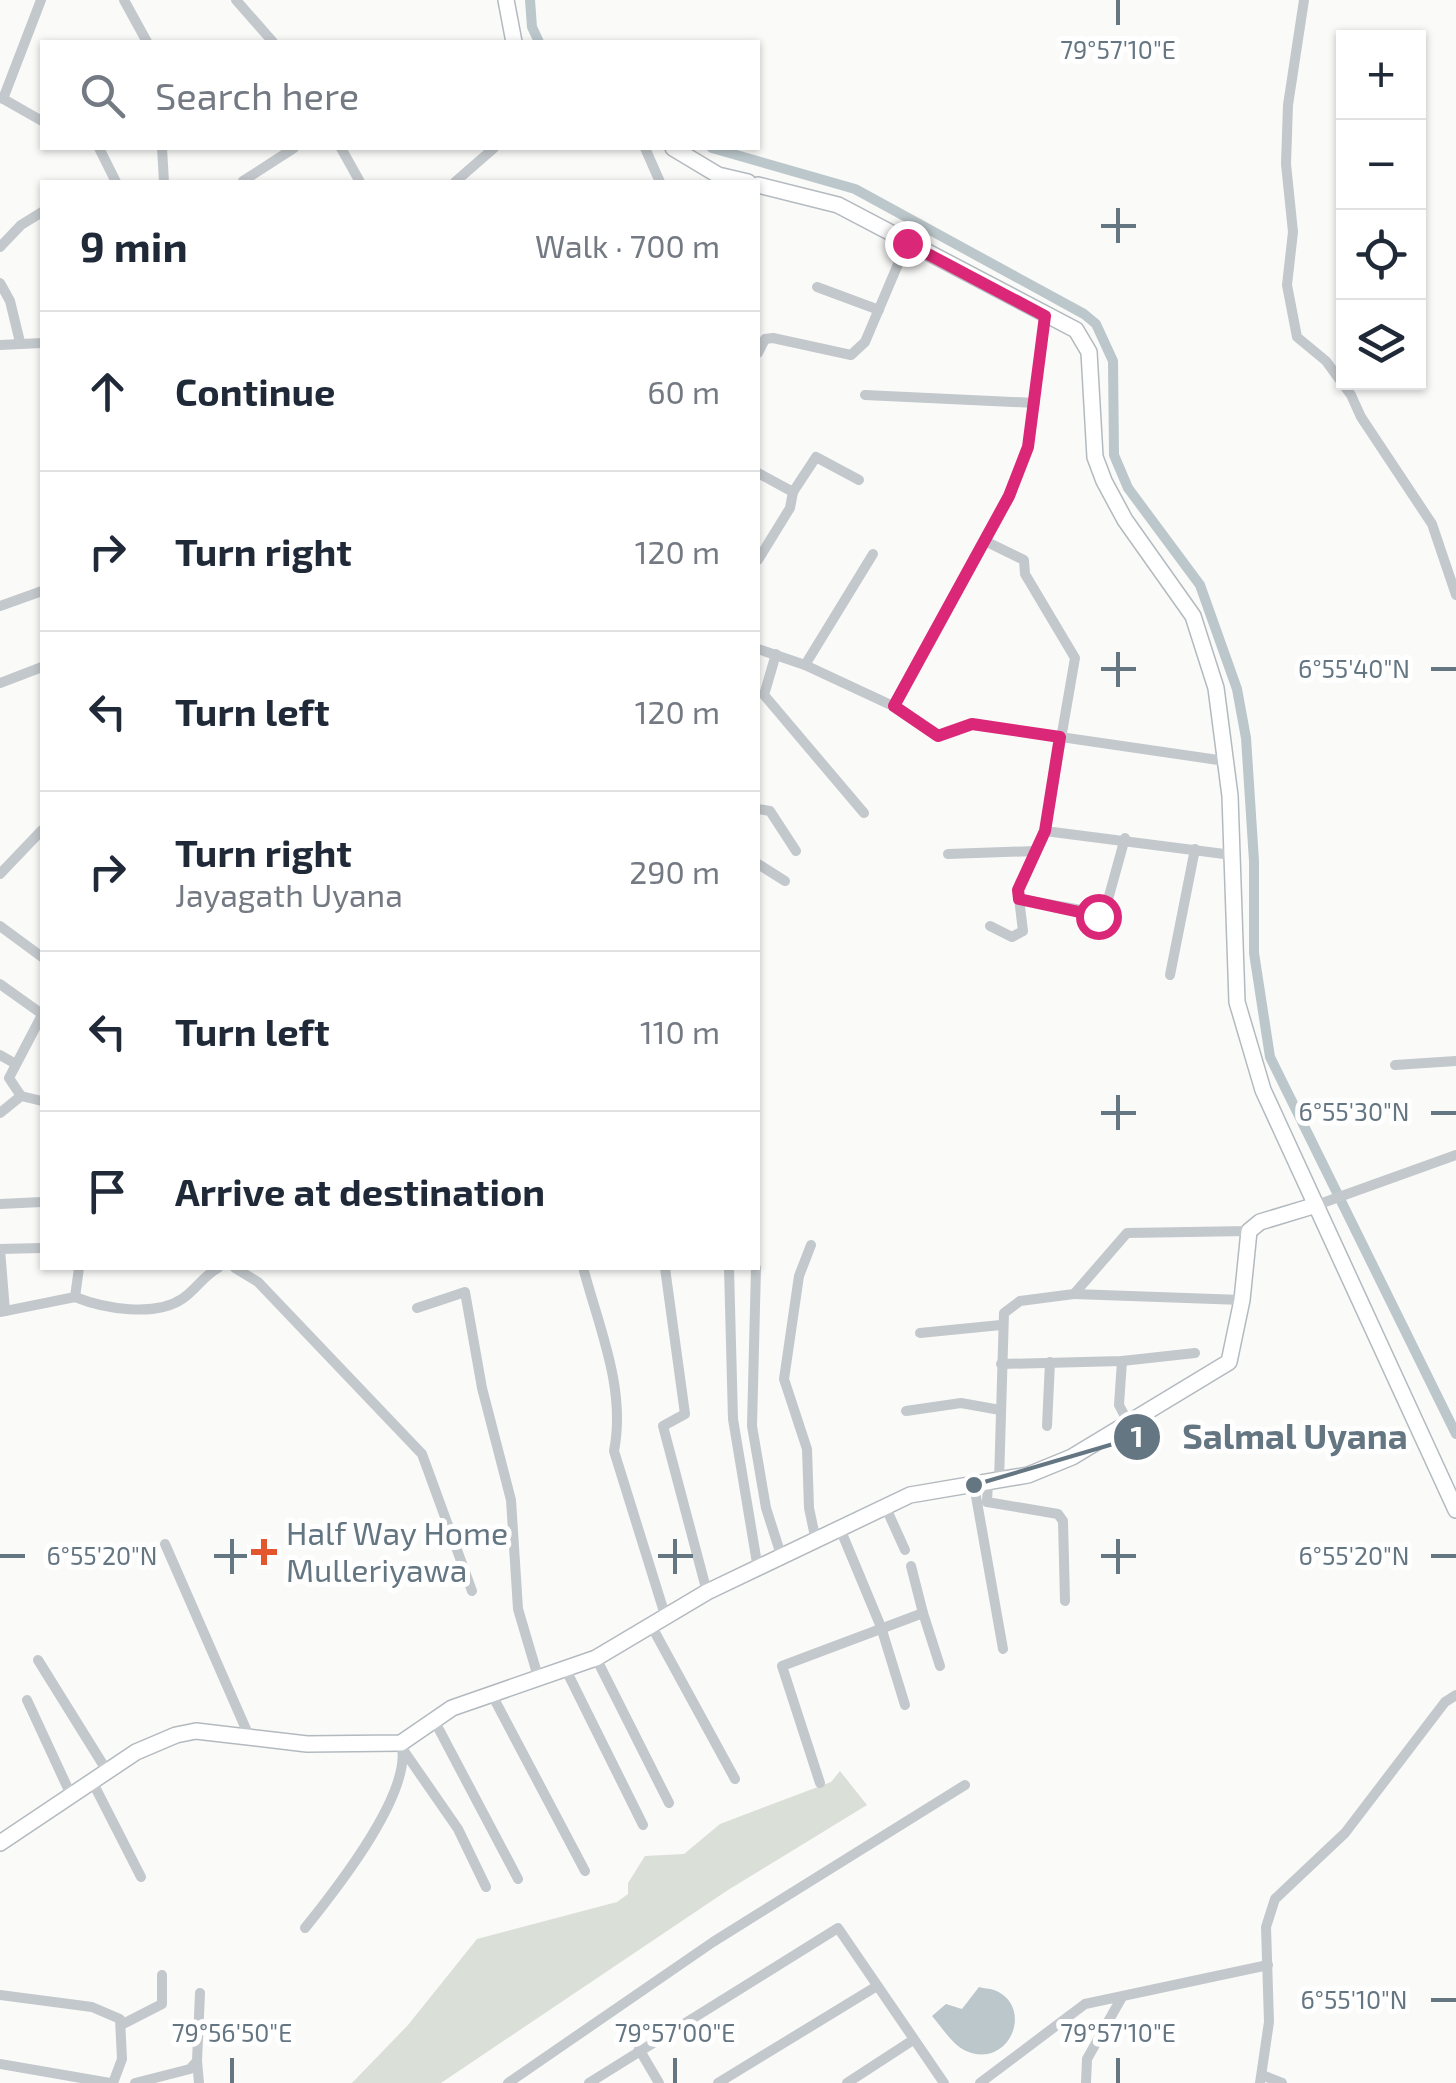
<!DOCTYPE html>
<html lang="en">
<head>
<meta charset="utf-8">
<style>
	:root { --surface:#fff; --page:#f6f6f7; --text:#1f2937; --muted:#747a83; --line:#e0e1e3 }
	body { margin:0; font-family:"Exo 2",sans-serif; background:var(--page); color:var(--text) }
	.controls { position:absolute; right:30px; top:30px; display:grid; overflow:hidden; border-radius:0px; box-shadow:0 2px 8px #0004 }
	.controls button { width:90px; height:90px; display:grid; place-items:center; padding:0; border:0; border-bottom:2px solid var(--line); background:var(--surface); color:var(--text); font:50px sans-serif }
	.stop { position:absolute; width:30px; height:30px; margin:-22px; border:8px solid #db2777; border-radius:50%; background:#fff }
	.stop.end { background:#db2777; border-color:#fff; box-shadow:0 2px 10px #0008 }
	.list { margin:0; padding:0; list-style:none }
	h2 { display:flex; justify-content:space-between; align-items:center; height:130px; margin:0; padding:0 40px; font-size:42px }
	h2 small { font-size:32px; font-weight:400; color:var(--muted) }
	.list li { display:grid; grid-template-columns:65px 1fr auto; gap:30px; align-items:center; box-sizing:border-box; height:160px; padding:0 40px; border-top:2px solid var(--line) }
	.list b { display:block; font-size:38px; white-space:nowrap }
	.list p { margin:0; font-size:32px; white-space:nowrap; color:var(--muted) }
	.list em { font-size:32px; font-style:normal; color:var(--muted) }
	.icon { flex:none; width:55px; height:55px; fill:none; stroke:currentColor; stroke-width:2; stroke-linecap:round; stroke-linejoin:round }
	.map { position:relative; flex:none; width:1456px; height:2083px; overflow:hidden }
	.search { position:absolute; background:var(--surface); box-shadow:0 2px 8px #0004; left:40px; top:40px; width:720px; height:110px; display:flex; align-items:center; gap:25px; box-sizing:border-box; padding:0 35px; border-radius:0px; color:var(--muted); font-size:38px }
	.panel { position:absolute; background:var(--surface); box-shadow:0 2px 8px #0004; left:40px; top:180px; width:720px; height:1090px; border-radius:0px }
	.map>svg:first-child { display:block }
	.green { fill:#dadfd7 }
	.water { fill:#bbc7cb }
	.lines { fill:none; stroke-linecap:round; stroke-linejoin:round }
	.canal { stroke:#bbc7cb; stroke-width:10 }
	.secondary-casing { stroke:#b3babf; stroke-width:18 }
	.street { stroke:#c3c8cc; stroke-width:10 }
	.secondary { stroke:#fff; stroke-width:15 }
	.route { stroke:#db2777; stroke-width:12 }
	.ticks { fill:none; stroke:#657683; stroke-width:4 }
	.poi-dot { fill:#e4572e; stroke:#fff; stroke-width:4 }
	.labels { text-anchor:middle; stroke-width:10; stroke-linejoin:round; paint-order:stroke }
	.poi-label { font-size:32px; fill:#657683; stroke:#fff; text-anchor:start }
	.ticks-label { font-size:25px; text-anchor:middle; fill:#657683; stroke:#fff; stroke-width:10; stroke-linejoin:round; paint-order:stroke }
	.leader { fill:none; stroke:#657683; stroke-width:4 }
	.callout-dot { fill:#657683; stroke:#fff; stroke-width:4 }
	.mark-label { font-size:30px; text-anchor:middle; font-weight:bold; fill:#fff }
	.callout-label { font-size:35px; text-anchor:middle; font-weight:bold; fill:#657683; stroke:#fff; stroke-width:10; stroke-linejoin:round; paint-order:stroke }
</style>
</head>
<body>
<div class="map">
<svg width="1456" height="2083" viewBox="0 0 1456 2083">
	<rect width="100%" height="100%" fill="#fafaf8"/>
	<!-- green -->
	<polygon class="green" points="840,1771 867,1805 728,1890 441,2083 352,2083 408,2025 477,1939 617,1902 628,1894 628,1883 645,1856 684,1854 720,1824 831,1782"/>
	<!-- water -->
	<path class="water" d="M979,1987C984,1989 989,1988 994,1990C1036,2006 1009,2072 964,2050C952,2044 941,2026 932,2016L946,2004L962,2009Z"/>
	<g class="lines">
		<!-- canal -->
		<g class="canal">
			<polyline points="530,0 532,27 539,42"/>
			<polyline points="712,148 855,189 1084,314 1096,324 1113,361 1114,455 1128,488 1200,585 1237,689 1246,738 1254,861 1254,953 1270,1057 1456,1434"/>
		</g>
		<!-- secondary casing -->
		<g class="secondary-casing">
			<g id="secondary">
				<polyline points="506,0 514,42"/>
				<polyline points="673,148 718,175 748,182"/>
				<polyline points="758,185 838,205 1076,330 1089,352 1095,457 1104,481 1125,520 1193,616 1216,688 1230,796 1237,1002 1263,1090 1456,1510"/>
				<polyline points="0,1843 136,1752 176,1735 196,1731 307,1744 401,1743 452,1708 596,1658 707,1592 910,1495 1028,1475 1072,1457 1229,1362 1242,1300 1249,1231 1260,1222 1313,1206"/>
			</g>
		</g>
		<!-- street -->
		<g class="street">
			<polyline points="124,0 147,42"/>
			<polyline points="236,0 273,42"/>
			<polyline points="1304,0 1288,105 1286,164 1293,232 1287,285 1297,337 1326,361 1351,395 1361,417 1432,524 1456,595"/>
			<polyline points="0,97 42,121"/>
			<polyline points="3,99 41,0"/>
			<polyline points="99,148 116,182"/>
			<polyline points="162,148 164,182"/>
			<polyline points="341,148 360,182"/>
			<polyline points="645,148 660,182"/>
			<polyline points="243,181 294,148"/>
			<polyline points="455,182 494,148"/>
			<polyline points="0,247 21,225 42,212"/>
			<polyline points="0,283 10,301 20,342"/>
			<polyline points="817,287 879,310"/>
			<polyline points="0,345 42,343"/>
			<polyline points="758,353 765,339 773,338 851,355 865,342 907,243"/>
			<polyline points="865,395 1035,403"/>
			<polyline points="758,473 793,492 790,508 758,560"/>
			<polyline points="793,492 816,457 859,480"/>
			<polyline points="985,541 1024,560 1025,574 1075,658 1045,831 1232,855"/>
			<polyline points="0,606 42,591"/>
			<polyline points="758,649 805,665 893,706 939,735 972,724 1225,761"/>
			<polyline points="776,654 764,695 864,813"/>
			<polyline points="805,665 873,554"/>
			<polyline points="0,683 42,667"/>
			<polyline points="893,706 1009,496 1028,447 1045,316"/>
			<polyline points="758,809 770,811 796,851"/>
			<polyline points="948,854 1036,851"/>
			<polyline points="758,864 785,881"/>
			<polyline points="0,874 42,830"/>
			<polyline points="1019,899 1104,914 1125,838"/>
			<polyline points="0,926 42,957"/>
			<polyline points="990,926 1012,937 1023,931 1018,890 1045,831"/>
			<polyline points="1170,975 1195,849"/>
			<polyline points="0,984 42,1014"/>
			<polyline points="0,1055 14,1063"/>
			<polyline points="1395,1065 1456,1061"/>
			<polyline points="21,1096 9,1078 42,1015"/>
			<polyline points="0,1113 21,1096 42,1101"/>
			<polyline points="0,1204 42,1202"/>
			<polyline points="1314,1206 1456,1155"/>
			<polyline points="811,1245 799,1276 784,1379 807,1449 809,1508 816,1541"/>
			<polyline points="235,1268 258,1282 422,1454 472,1591"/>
			<polyline points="665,1268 685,1414 663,1426 707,1592"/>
			<polyline points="729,1268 733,1419 758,1569"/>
			<polyline points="756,1268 752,1426 766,1508 782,1558"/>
			<path d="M584,1271C600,1330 626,1390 614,1451L665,1615"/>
			<polyline points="1074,1294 1242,1300"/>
			<path d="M75,1297C105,1309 155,1317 182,1299C196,1290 204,1275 218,1268"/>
			<polyline points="417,1308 465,1292 482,1388 511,1500 518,1609 539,1680"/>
			<polyline points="5,1311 0,1249 42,1248"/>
			<polyline points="0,1312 75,1297 79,1268"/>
			<polyline points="920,1333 1001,1325"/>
			<polyline points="1122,1361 1119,1405 1128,1422"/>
			<polyline points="1001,1364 1122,1361 1195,1353"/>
			<polyline points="906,1411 961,1403 1000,1410"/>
			<polyline points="1047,1426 1050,1362"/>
			<polyline points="999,1481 1004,1313 1020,1301 1074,1294 1127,1233 1249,1231"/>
			<polyline points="988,1483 987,1502 1058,1514 1063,1521 1065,1601"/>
			<polyline points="974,1485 1003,1649"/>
			<polyline points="886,1508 905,1550"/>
			<polyline points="841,1531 881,1627 905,1705"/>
			<polyline points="165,1544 249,1736"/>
			<polyline points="911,1566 923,1613"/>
			<polyline points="652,1627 735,1779"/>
			<polyline points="596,1658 669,1803"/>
			<polyline points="38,1660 107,1771"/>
			<polyline points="566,1670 643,1825"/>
			<polyline points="491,1693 585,1871"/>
			<polyline points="27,1700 71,1795"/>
			<polyline points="434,1720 518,1879"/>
			<polyline points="404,1751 458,1829 486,1887"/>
			<polyline points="92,1781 141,1877"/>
			<polyline points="820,1783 782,1666 923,1613 940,1666"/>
			<path d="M305,1928C334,1892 415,1791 401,1743"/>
			<polyline points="0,1995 92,2007 120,2019 122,2059 113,2083"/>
			<polyline points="123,2024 162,2004 162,1975"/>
			<polyline points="639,2049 659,2083"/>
			<polyline points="197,2061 199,2083"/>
			<polyline points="0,2064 110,2083"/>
			<polyline points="1262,2075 1282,2083"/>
			<polyline points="135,2083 190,2069 197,2061 200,1993"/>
			<polyline points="508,2083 713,1942 965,1785"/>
			<polyline points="589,2083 838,1928 944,2083"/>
			<polyline points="718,2083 877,1986"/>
			<polyline points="847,2083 913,2040"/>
			<polyline points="980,2083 1085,2004 1268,1965"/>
			<polyline points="1086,2083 1087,2059 1122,1997"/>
			<polyline points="1260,2083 1269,2022 1266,1927 1275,1899 1345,1833 1445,1702 1456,1695"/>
		</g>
		<!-- secondary -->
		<use href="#secondary" class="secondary"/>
	</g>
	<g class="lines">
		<!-- route -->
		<polyline class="route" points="907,243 1045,316 1028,447 1009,496 894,706 938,736 972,724 1060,737 1045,831 1018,890 1019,899 1098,916"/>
	</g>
	<!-- ticks -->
	<path class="ticks" d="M1118,0V25M1118,208V243M1101,226H1136M1118,652V687M1101,669H1136M1431,669H1456M1118,1095V1130M1101,1113H1136M1431,1113H1456M232,1539V1574M675,1539V1574M1118,1539V1574M0,1556H25M214,1556H249M658,1556H693M1101,1556H1136M1431,1556H1456M1431,2000H1456M232,2058V2083M675,2058V2083M1118,2058V2083"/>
	<!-- markers -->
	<path class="poi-dot" d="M259 1537h10v10h10v10h-10v10h-10v-10h-10v-10h10z"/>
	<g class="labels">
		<!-- poi labels -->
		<g class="poi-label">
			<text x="286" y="1545">Half Way Home<tspan x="286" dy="37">Mulleriyawa</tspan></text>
		</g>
	</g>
	<g class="ticks-label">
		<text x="1118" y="59">79°57'10"E</text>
		<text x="1354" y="678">6°55'40"N</text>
		<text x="1354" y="1121">6°55'30"N</text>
		<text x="102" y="1565">6°55'20"N</text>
		<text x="1354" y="1565">6°55'20"N</text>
		<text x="1354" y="2009">6°55'10"N</text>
		<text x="232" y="2042">79°56'50"E</text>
		<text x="675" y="2042">79°57'00"E</text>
		<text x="1118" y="2042">79°57'10"E</text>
	</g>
	<!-- callouts -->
	<path class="leader" d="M974 1485L1137 1437"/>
	<g class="callout-dot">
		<circle cx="974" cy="1485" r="10"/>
		<circle cx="1137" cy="1437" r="25"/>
	</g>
	<g class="mark-label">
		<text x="1137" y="1447">1</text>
	</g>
	<g class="callout-label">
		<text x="1295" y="1449">Salmal Uyana</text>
	</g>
</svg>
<div class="controls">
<button>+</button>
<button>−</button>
<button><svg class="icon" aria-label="locate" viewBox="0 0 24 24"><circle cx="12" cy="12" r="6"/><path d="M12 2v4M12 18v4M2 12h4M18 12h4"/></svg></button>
<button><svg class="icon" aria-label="layers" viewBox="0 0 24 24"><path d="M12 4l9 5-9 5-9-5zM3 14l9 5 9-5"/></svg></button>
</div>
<div class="stop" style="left:1098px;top:916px"></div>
<div class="stop end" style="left:907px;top:243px"></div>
<div class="search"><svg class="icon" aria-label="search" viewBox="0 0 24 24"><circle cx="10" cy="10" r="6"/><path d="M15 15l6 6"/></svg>Search here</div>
<section class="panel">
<h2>9 min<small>Walk · 700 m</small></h2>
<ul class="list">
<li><svg class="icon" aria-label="ahead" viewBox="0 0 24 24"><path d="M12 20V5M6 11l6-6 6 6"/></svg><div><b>Continue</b></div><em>60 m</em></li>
<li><svg class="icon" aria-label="right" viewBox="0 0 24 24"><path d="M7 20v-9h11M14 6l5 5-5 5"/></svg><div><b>Turn right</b></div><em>120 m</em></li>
<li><svg class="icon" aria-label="left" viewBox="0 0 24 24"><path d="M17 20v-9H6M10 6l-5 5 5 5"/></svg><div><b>Turn left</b></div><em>120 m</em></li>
<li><svg class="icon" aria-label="right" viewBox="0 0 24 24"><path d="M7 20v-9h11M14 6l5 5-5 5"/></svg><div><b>Turn right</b><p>Jayagath Uyana</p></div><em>290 m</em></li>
<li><svg class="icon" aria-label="left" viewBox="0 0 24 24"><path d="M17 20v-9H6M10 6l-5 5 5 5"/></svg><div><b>Turn left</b></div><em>110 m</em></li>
<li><svg class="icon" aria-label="arrive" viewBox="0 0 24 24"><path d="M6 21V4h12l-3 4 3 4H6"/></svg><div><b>Arrive at destination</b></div></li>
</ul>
</section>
</div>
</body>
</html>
